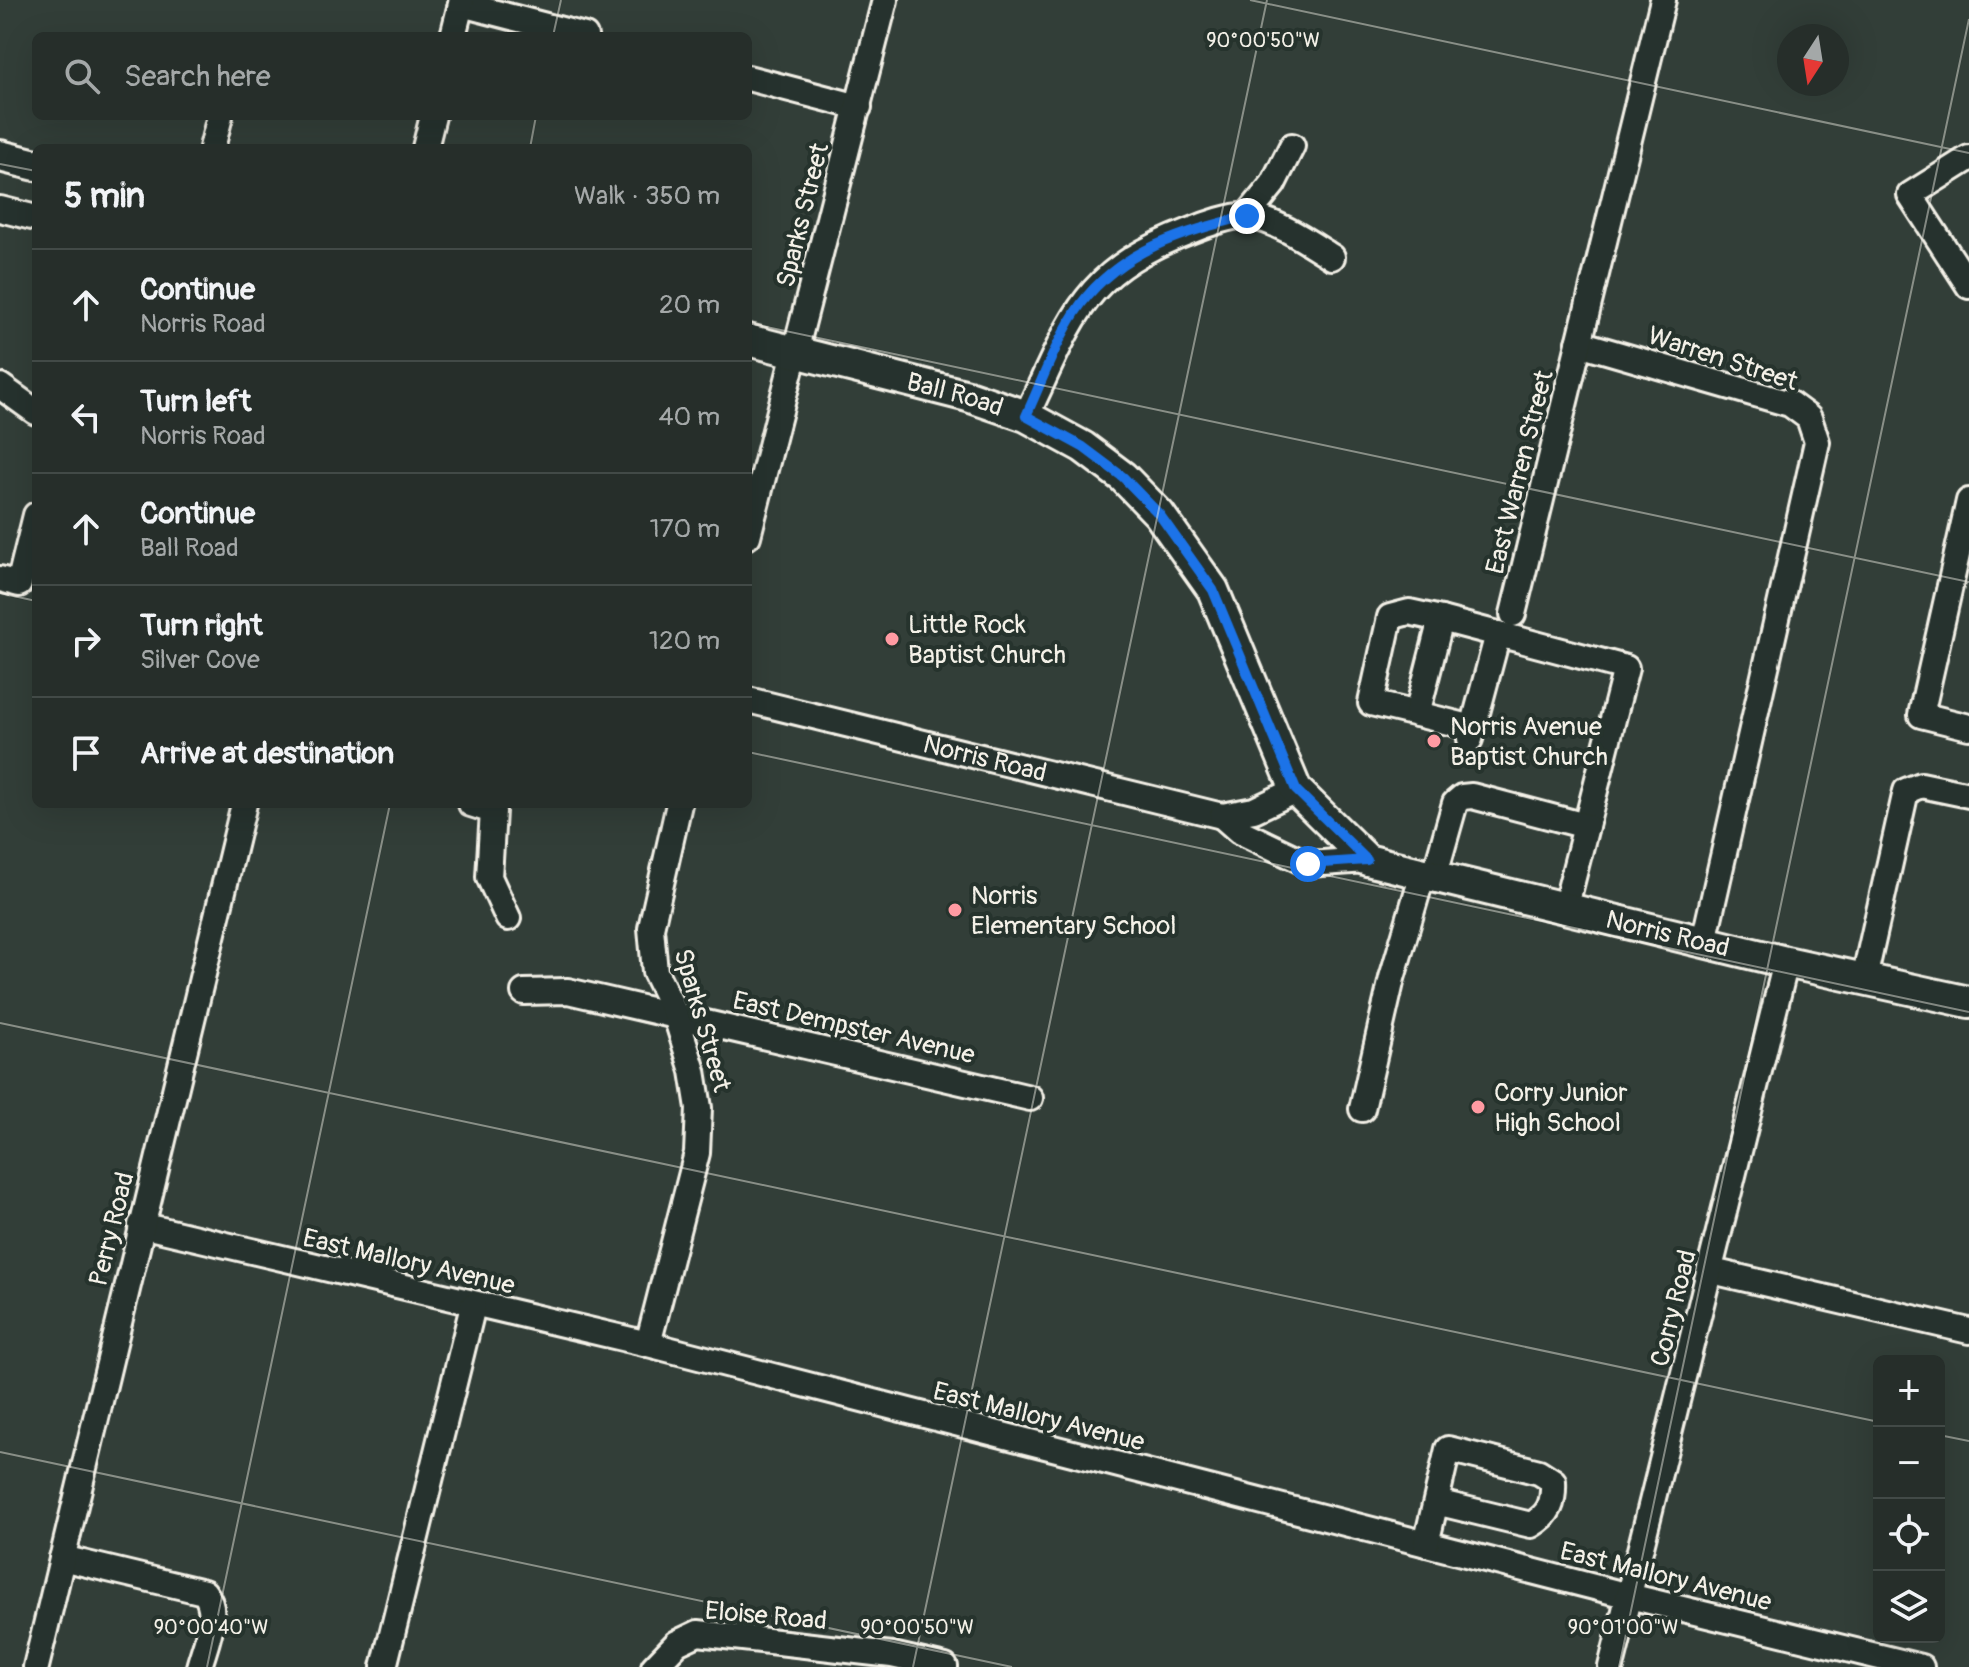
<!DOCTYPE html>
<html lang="en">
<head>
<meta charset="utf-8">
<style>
	:root { --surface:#262e2a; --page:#2e3632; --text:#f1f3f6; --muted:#a4a8a8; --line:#424a47 }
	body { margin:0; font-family:Pangolin,sans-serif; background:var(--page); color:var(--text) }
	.controls { position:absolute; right:24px; bottom:24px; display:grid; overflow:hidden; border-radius:12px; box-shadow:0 8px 32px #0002 }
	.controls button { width:72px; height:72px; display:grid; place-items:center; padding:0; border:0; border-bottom:2px solid var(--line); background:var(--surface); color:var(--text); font:40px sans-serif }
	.compass { position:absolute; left:1777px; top:24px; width:72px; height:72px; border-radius:50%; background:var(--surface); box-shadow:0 8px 32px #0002; rotate:192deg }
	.stop { position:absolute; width:24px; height:24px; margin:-18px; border:6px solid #1a73e8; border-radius:50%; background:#fff }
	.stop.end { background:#1a73e8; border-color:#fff; box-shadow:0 2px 8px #0008 }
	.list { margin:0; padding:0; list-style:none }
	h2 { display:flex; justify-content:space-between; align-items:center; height:104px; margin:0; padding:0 32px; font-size:34px }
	h2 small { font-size:26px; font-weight:400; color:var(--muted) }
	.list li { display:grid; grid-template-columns:52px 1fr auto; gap:24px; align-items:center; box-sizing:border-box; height:112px; padding:0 32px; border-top:2px solid var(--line) }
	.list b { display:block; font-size:30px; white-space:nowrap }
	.list p { margin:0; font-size:26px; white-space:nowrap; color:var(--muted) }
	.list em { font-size:26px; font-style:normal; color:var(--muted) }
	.icon { flex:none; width:44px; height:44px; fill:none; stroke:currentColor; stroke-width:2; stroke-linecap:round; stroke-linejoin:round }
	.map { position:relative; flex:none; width:1969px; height:1667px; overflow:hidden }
	.search { position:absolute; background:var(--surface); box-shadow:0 8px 32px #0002; left:32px; top:32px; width:720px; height:88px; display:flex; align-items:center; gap:20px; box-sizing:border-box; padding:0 28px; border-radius:12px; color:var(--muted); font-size:30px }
	.panel { position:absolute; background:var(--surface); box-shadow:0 8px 32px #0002; left:32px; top:144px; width:720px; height:664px; border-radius:12px }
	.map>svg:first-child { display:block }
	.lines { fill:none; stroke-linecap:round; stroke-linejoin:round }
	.minor-casing { stroke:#f4f1e8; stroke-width:30 }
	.major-casing { stroke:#f4f1e8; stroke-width:36 }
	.minor { stroke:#26332d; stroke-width:24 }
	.major { stroke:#26332d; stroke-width:30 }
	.route { stroke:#1a73e8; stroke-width:10 }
	.ticks { fill:none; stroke:#f4f1e8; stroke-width:2; stroke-opacity:0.45 }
	.poi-dot { fill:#ff9aa2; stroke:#26332d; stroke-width:3 }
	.labels { text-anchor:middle; stroke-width:8; stroke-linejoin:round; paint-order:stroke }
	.street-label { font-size:26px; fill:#f4f1e8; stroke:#26332d }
	.poi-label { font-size:26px; fill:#f4f1e8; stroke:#26332d; text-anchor:start }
	.ticks-label { font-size:20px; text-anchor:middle; fill:#f4f1e8; stroke:#26332d; stroke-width:8; stroke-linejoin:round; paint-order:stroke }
</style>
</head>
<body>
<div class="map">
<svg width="1969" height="1667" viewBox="0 0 1969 1667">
	<rect width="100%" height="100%" fill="#323e38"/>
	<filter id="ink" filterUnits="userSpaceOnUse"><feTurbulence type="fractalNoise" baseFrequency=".0125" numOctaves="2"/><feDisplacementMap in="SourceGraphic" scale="16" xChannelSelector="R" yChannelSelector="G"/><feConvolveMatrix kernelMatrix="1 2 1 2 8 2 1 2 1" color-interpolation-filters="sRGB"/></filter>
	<g filter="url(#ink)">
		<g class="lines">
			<!-- minor casing -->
			<g class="minor-casing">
				<g id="minor">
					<polyline points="461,4 585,36"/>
					<polyline points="453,36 462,0"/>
					<polyline points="748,78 859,107"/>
					<polyline points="212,148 220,116"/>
					<polyline points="425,148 433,116"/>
					<polyline points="1969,158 1910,195 1969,286"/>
					<polyline points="0,209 36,218"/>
					<polyline points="1247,216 1273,184 1292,146"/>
					<polyline points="1579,343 1790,404 1809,418 1817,442 1704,941"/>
					<polyline points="0,386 36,412"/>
					<path d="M1026,416C1074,317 1080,273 1190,231C1204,225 1234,214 1249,216C1278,221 1308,242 1332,257"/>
					<polyline points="1969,501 1921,715 1969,727"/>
					<polyline points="748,536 885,0"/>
					<polyline points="0,579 19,584 36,515"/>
					<polyline points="1513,614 1663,0"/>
					<path id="s1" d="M748,700L1222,816"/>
					<polyline points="1417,714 1371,703 1390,617 1409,612 1441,619"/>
					<polyline points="1473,728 1417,714 1441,619 1498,634"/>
					<polyline points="1470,739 1498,634 1626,668 1586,826"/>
					<polyline points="1296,790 1254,810 1222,816 1239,831 1308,864 1367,860"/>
					<polyline points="471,804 493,811 489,877 508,918"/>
					<polyline points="1434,877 1455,803 1462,797 1472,796 1586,826 1565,909"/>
					<polyline points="1864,979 1906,791 1921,785 1969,795"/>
					<polyline points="524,992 568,991 1030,1098"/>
					<polyline points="1362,1109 1392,978 1423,873"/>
					<polyline points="141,1225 648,1344 1629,1596 1921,1667"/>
					<polyline points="1712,1271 1969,1331"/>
					<polyline points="648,1344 697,1153 699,1108 693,1071 675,1013 655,972 651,928 679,804"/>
					<path d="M1426,1544L1448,1449L1539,1472L1553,1481C1554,1503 1550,1514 1531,1525L1436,1502"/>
					<path d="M62,1558L204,1592C221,1612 205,1644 199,1667"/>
					<polyline points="36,1667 244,804"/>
					<polyline points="384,1667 473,1306"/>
					<polyline points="654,1667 677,1643 698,1633 892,1655 945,1667"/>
					<polyline points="1611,1667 1786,962"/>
				</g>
			</g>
			<!-- major casing -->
			<g class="major-casing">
				<g id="major">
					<polyline points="0,156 36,165"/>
					<path id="s2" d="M748,340L968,396L1026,416L1083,447L1123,477L1159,514L1213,590L1296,790L1367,860L1786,962L1969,1002"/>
				</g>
			</g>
			<!-- minor -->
			<use href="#minor" class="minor"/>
			<!-- major -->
			<use href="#major" class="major"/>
		</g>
	</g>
	<g class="lines" filter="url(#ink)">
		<!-- route -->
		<path class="route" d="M1247,216C1184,232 1122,249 1081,304C1059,334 1042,381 1026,416L1083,447L1123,477L1159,514L1213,590L1296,790L1367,860L1308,864"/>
	</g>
	<!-- ticks -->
	<path class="ticks" d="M1250,0L1969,153M553,36L561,0M530,148L536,116M0,164L36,171M748,323L1969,582M0,593L36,601M748,752L1969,1012M0,1023L1879,1422M1939,1435L1969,1441M0,1452L1012,1667M207,1667L390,804M913,1667L1267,0M1619,1667L1969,19"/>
	<!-- markers -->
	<g class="poi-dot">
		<circle cx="892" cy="639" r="8"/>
		<circle cx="1434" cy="741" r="8"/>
		<circle cx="955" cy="910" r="8"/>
		<circle cx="1478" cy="1107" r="8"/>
	</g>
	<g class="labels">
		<!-- street labels -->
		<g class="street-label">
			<text transform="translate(802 215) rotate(-76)" y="9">Sparks Street</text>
			<text transform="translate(1723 358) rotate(18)" y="9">Warren Street</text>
			<text dy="9" stroke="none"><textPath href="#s2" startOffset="214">Ball Road</textPath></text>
			<text transform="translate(1519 472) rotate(-76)" y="9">East Warren Street</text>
			<text dy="9" stroke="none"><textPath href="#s1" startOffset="244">Norris Road</textPath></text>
			<text dy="9" stroke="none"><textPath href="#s2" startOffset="1174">Norris Road</textPath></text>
			<text transform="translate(703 1020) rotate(74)" y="9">Sparks Street</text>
			<text transform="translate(854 1027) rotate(13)" y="9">East Dempster Avenue</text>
			<text transform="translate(111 1229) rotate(-76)" y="9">Perry Road</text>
			<text transform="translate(409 1261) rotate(13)" y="9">East Mallory Avenue</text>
			<text transform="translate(1673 1308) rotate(-76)" y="9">Corry Road</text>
			<text transform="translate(1039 1416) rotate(14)" y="9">East Mallory Avenue</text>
			<text transform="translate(1666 1576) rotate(14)" y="9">East Mallory Avenue</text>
			<text transform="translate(766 1615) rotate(5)" y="9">Eloise Road</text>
		</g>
		<!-- poi labels -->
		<g class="poi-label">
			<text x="908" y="633">Little Rock<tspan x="908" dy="30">Baptist Church</tspan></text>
			<text x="1450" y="735">Norris Avenue<tspan x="1450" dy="30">Baptist Church</tspan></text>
			<text x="971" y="904">Norris<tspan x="971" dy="30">Elementary School</tspan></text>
			<text x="1494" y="1101">Corry Junior<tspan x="1494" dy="30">High School</tspan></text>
		</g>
	</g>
	<g class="ticks-label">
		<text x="1263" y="47">90°00'50"W</text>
		<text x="211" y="1634">90°00'40"W</text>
		<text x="917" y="1634">90°00'50"W</text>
		<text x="1623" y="1634">90°01'00"W</text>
	</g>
</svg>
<div class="controls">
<button>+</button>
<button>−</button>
<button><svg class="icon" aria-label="locate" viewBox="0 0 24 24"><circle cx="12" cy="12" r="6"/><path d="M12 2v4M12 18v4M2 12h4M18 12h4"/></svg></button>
<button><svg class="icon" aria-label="layers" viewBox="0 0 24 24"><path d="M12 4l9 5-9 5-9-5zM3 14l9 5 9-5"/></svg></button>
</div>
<svg class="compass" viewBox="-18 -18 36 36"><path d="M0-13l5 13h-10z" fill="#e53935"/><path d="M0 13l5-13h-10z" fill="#a4a8a8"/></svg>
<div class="stop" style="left:1308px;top:864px"></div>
<div class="stop end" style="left:1247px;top:216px"></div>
<div class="search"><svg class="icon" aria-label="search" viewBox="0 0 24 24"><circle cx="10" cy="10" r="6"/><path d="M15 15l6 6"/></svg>Search here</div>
<section class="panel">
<h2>5 min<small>Walk · 350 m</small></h2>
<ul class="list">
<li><svg class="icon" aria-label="ahead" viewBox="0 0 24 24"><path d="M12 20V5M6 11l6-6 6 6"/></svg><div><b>Continue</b><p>Norris Road</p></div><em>20 m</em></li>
<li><svg class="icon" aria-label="left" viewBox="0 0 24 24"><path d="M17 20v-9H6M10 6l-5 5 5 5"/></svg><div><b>Turn left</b><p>Norris Road</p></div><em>40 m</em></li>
<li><svg class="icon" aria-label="ahead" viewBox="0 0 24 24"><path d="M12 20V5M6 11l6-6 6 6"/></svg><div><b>Continue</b><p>Ball Road</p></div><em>170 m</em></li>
<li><svg class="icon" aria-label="right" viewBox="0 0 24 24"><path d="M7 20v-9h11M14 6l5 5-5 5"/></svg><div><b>Turn right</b><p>Silver Cove</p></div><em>120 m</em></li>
<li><svg class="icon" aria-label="arrive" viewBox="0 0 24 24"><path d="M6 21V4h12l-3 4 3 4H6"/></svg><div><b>Arrive at destination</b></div></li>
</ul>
</section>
</div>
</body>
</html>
